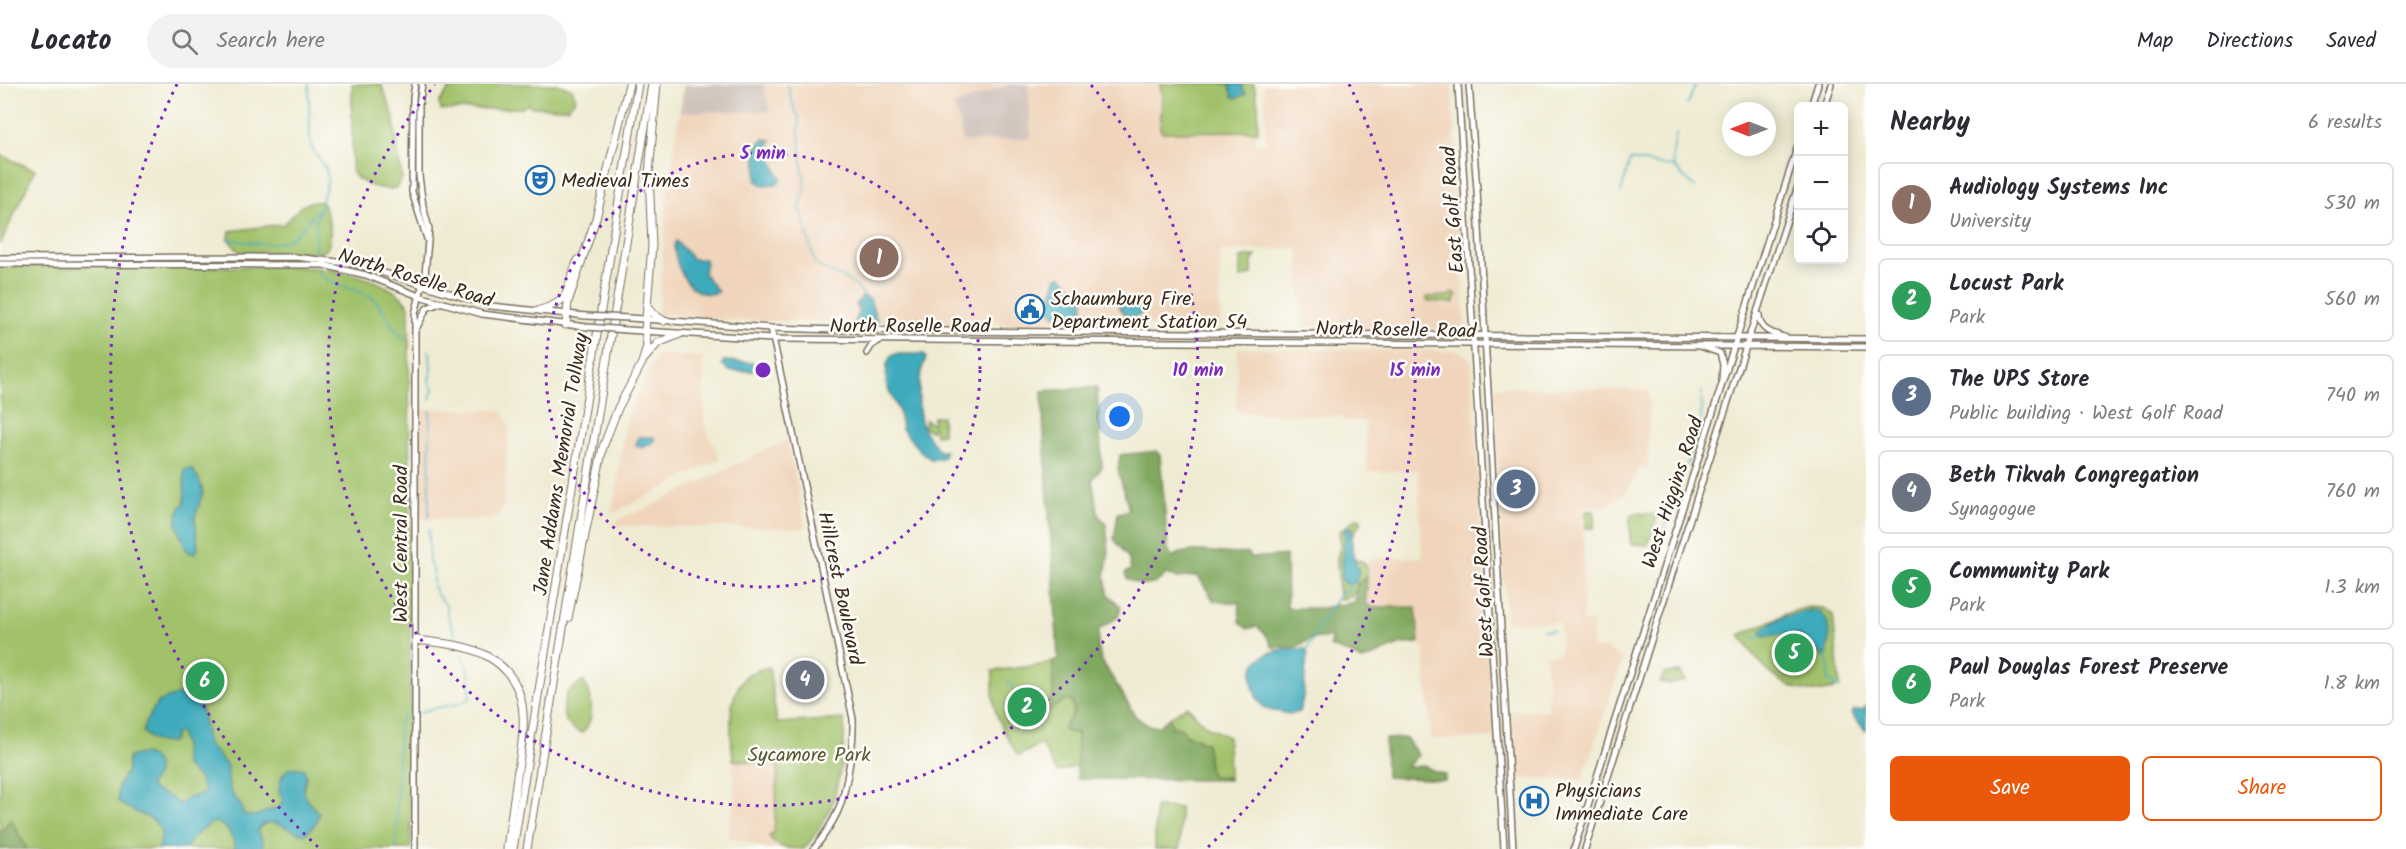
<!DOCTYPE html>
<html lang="en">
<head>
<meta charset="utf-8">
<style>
	:root { --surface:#fff; --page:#f2f2f3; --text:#2b2b33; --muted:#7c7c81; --line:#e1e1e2; --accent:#ea580c }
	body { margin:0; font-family:Kalam,sans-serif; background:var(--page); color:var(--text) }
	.controls { position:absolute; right:18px; top:18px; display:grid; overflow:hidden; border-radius:9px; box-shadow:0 3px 15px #0003 }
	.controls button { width:54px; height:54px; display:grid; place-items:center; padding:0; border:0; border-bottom:2px solid var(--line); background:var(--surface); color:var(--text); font:30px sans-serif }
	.compass { position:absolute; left:1722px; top:18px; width:54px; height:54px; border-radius:50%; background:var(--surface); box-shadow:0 3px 15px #0003; rotate:270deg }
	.you { position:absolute; left:1120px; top:333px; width:21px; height:21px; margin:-15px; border:4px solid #fff; border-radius:50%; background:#1a73e8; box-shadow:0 0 0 9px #1a73e833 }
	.badge { display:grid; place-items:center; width:39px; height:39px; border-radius:50%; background:var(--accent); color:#fff; font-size:20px; font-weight:700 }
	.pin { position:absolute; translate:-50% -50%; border:3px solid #fff; box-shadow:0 2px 6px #0006 }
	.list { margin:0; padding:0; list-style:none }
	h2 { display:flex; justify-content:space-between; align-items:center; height:78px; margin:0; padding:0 24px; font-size:26px }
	h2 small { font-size:20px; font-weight:400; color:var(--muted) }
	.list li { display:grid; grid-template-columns:39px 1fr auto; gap:18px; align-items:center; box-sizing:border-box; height:84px; margin:0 12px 12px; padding:0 12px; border:2px solid var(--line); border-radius:9px }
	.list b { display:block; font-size:22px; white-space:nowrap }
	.list p { margin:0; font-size:20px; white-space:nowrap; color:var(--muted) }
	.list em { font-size:20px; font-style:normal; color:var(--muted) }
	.actions { display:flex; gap:12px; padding:18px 24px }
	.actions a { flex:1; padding:14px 0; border:2px solid var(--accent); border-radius:9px; text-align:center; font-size:21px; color:var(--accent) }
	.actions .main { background:var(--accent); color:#fff }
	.icon { flex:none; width:33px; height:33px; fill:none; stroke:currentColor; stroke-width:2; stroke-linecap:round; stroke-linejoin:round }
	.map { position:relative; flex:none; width:1866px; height:765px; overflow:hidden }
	header { display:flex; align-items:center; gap:36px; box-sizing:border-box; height:84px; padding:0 30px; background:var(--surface); border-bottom:2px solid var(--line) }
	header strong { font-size:28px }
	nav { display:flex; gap:33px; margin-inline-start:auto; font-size:21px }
	.search { width:420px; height:54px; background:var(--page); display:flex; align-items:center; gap:15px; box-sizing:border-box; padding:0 21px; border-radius:33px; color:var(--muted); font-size:22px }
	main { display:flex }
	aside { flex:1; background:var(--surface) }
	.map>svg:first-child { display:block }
	.built { fill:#f0d5bc }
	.industrial { fill:#cec1b9 }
	.green { fill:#a1c26b; stroke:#6e7644; stroke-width:1.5 }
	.forest { fill:#80a85f; stroke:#5e693e; stroke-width:1.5 }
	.water { fill:#3dabbc; stroke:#3c6a6d; stroke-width:1.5 }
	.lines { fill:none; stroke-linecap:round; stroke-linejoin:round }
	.stream { stroke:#3dabbc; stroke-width:1.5 }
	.secondary-casing { stroke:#7a6e5d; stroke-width:8 }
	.primary-casing { stroke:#7a6e5d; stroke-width:8 }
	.highway-casing { stroke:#7a6e5d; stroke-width:9 }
	.secondary { stroke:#fff; stroke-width:5 }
	.primary { stroke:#fff; stroke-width:5 }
	.highway { stroke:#fff; stroke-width:7 }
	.secondary-bridge-casing { stroke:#7a6e5d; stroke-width:8; stroke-linecap:butt }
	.secondary-bridge { stroke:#fff; stroke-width:5 }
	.ring { fill:none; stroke:#7b2cbf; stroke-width:3; stroke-dasharray:3 6 }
	.labels { text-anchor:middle; stroke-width:5; stroke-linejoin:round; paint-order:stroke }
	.poi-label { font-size:20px; fill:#3b2a1e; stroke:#fdfcf7; text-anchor:start }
	.street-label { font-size:20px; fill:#3b2a1e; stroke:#fdfcf7 }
	.park-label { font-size:20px; fill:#5a5835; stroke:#fdfcf7 }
	.centre { fill:#7b2cbf; stroke:#fdfcf7; stroke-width:3 }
	.ring-label { font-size:18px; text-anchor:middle; font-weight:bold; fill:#7b2cbf; stroke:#fdfcf7; stroke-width:5; stroke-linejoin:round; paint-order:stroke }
</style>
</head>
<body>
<header>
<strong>Locato</strong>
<div class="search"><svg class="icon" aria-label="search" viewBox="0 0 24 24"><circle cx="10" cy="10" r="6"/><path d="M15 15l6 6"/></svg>Search here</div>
<nav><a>Map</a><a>Directions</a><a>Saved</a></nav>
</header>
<main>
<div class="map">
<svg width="1866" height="765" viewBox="0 0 1866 765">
	<rect width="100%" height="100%" fill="#fdfcf7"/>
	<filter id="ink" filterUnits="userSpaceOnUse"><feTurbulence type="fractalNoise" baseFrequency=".0167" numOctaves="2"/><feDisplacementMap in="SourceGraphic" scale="12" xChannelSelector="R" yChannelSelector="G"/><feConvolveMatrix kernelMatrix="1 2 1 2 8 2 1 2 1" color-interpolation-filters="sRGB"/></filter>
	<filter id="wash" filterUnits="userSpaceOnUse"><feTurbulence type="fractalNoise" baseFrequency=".008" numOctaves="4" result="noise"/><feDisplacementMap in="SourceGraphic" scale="24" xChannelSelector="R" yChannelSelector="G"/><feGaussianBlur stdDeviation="1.35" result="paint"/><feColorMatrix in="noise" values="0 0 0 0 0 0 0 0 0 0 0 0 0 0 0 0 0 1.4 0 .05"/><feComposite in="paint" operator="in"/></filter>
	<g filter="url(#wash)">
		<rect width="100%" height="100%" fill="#efebd3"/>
		<!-- built -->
		<g class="built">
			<polygon points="684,0 1254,0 1258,21 1258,44 1254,61 1266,58 1264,0 1452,0 1465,240 1457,245 1303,242 1298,164 1220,168 1220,241 744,237 658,230 668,104"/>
			<polygon points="1240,264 1460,267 1471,275 1494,654 1431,655 1424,566 1419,559 1416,523 1370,523 1367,519 1368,475 1422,473 1418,386 1367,388 1365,337 1343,337 1343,333 1236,328 1237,266"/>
			<polygon points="657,271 703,272 704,341 720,375 612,430 627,332"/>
			<polygon points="1498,303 1649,306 1648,383 1638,384 1637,390 1625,409 1605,422 1584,422 1583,538 1593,538 1593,564 1605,564 1623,575 1582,696 1514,694 1511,627 1549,626 1545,571 1560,569 1560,539 1506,538 1494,305"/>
			<polygon points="421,325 497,326 503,329 509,342 504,420 497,432 488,436 420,435"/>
			<polygon points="787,356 806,444 616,442 617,437 625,432 647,424"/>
			<polygon points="733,676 779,681 774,762 777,765 763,765 757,761 727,753 735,716"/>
		</g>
		<!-- industrial -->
		<g class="industrial">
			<polygon points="684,0 763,0 770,27 680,28"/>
			<polygon points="1011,0 1028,0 1031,54 962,58 960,39 953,22"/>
		</g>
		<!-- green -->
		<g class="green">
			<path d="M352,0H381L393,31L402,95L396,104C382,107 359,100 352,88Z"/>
			<polygon points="453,0 558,0 572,5 576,15 567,24 532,23 528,20 522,24 441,26 439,19"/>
			<polygon points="1160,0 1254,0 1258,21 1258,47 1162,48 1160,45 1162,14"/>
			<polygon points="0,71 35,86 0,161"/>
			<path d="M310,118H322C328,131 335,153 326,166L318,169L239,168L229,156L230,147L284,140L300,123Z"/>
			<polygon points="1256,172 1252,177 1252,191 1240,194 1240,174"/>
			<path d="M0,182C70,182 140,183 210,183C250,183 293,180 333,186C357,190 395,200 409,222L411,765H0Z"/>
			<polygon points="1453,209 1457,211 1453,219 1427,217 1427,213 1449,212"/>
			<polygon points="942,332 943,350 935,351 934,343 930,347 924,343 925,336 933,340 933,333"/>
			<rect x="1586" y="427" width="8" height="17"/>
			<polygon points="1636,429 1658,431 1648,461 1632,460 1630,457 1630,432"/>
			<path d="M1357,434L1361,435V439C1350,451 1350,460 1354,476L1362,477L1366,481L1367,493L1357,500L1356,508L1350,513L1339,515L1337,474L1341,460L1339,451L1340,447Z"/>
			<path d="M1808,523L1823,524L1833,531L1840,603C1792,619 1763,588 1740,551L1788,529Z"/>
			<path d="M1059,575L1061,618L1066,616L1072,617C1076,628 1071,633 1064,642V647L1077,649L1078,682L1057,688L1041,660L1018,672C998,637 991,629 993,587L1041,581Z"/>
			<path d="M769,583L777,639L844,635C846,660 838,712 826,733C820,744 812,755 804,765C786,765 777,765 769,752L774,749L778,681L733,676C731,649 725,614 746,592C752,587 762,585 769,583Z"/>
			<polygon points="1681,588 1685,597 1669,600 1660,598 1665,589"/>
			<path d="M583,597C593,610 596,636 582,649C562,641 560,629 567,609Z"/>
			<polygon points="1187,622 1206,642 1228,653 1229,694 1210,691 1206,658 1201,658 1197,654 1185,651 1183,645 1171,643 1169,634"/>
			<polygon points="1155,723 1180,724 1180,765 1155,765"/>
		</g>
		<!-- forest -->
		<g class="forest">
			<path d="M1097,303L1102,383L1092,396L1099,432L1106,440L1109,468L1105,493L1108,510L1121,523L1118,533L1099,545L1098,564L1102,577L1136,633L1150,642H1159L1169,634L1172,643L1183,645L1185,651L1197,654L1198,657L1206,658L1210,691L1229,694V696L1077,695V649L1064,647V642L1074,629L1072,618L1066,616L1048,627L1043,624L1053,613V580L1058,574C1054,485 1045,396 1042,307Z"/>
			<path d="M1157,367L1160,371L1168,465L1172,473C1191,460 1225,473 1248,469L1252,474L1286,471L1287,524H1322L1355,518L1357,500L1367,493L1366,519L1370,523H1416L1419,559L1401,560L1362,577L1350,570L1330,562L1331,553L1311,555L1296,563H1272L1267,552L1257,542L1247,545L1240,538L1239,519L1214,517L1198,492L1177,494L1166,490C1154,505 1142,502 1127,495L1125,489L1131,486L1128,473L1114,455L1118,429L1129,426L1118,385L1120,371Z"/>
			<polygon points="1406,654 1418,671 1407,683 1416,683 1424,681 1435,688 1445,690 1445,696 1386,693 1385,655"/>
			<polygon points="11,735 27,765 0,765 0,749"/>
		</g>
		<!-- water -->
		<g class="water">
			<polygon points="1229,0 1243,0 1242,4 1246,10 1236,14 1233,12"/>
			<path d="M763,55L771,56C767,69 775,84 781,95L778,100L762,101L756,96L757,82L754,65Z"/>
			<path d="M676,157L693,175H705L706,181L704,184L705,186L703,188L718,208C690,218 675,183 674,161Z"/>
			<polygon points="1061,191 1084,214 1083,224 1079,229 1055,232 1049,225 1056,194"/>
			<polygon points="863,212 870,215 878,239 854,239 859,229 856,220"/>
			<polygon points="1135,217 1143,223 1145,227 1136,233 1126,232 1118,221"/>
			<path d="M896,270H924L926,274C918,291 916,325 923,344C927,353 935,359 939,367H945L944,373L932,376L919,366L902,345L899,328L886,300L887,280L891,272Z"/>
			<polygon points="724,277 757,279 757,284 753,287 729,287 722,280"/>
			<polygon points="638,353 653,353 655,354 655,357 643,364 636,361"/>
			<path d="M189,384L192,385L199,395L203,408L195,433L198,464L194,470L187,467C180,448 169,435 185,418L184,386Z"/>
			<path d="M1346,443L1352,444C1352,460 1351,472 1359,487L1355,499L1346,500L1341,495L1345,451L1344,448Z"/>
			<path d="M1811,526L1819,527C1835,543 1829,552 1827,571L1822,573L1821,569L1797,550L1763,552L1761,546L1780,534Z"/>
			<path d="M1284,565H1305L1308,569C1303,589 1307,609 1299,628C1292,631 1288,630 1281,628C1276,627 1271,627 1267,625C1260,621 1256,614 1254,606C1246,580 1260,570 1284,565Z"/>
			<path d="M176,611H189L200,620L208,660L227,682C228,689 228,700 230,706C235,717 244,720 243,731L255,732L281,722L283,715L279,708C279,692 286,679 304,685C309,694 302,700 304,709C305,715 314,724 319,729C318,738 312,745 305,750C289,749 270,727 257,747L263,757V765H235C233,752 227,741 214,738C206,742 187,756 187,765H159C159,760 162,755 161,750C158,729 130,731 118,717V702L127,687L128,674C148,662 169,680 150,700L151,705L172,714L177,719L180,720L188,714L205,709L199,694L184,681V663L180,648L175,650L173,657C162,661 150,657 143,648L145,639L158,618Z"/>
			<polygon points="1866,622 1866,647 1851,630 1853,627 1864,625"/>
		</g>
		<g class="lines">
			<!-- stream -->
			<g class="stream">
				<polyline points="309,0 310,55 312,64 326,85 328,95 316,137 315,171"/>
				<path d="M787,0L795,27L799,32V50L805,104L800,123L815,180C836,194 848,190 865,213"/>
				<polyline points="1687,21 1696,0"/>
				<polyline points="1674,82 1672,75 1676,50"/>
				<polyline points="1675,84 1695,104"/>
				<polyline points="1621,109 1630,76 1674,83"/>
				<path d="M227,155C246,158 275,165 292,153C302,146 309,134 318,126"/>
				<path d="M316,184C321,199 356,205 370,212C386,222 389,247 407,255"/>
				<polyline points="427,266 430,268 431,288 429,297 433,305 430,315"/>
				<polyline points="1701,336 1702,308"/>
				<polyline points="1687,381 1699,346"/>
				<polyline points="429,433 430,327"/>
				<polyline points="429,446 429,479 433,485 433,502 437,511 446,521 448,533 457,555"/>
				<path d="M1660,468L1658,467L1661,453L1664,452C1663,438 1673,429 1676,415C1678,407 1679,400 1683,392"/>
				<polyline points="1543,546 1554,546"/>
				<polyline points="1750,554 1755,555 1763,550"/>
				<polyline points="1307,566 1320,539 1341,509 1349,505 1352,498"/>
				<polyline points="1825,571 1829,586 1828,596 1834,598 1833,602 1840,604"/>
				<polyline points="1007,597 1012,601 1018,631"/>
				<path d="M420,629C436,620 456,625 470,614V592L462,570"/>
				<polyline points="396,765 399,640 404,631"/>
			</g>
		</g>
	</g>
	<g filter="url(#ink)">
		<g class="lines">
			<!-- secondary casing -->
			<g class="secondary-casing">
				<g id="secondary">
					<polyline points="415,0 413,14 412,108 427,155"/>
					<polyline points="0,174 295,173 355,180 491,222 586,232"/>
					<polyline points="0,180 323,181 366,191 419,212 482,230 587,243"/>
					<polyline points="629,234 771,244 838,246 1866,255"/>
					<path d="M771,244L853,635C854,659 847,707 837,729C831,742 823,753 814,765"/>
					<polyline points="416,245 427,224 440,219"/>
					<polyline points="627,246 773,255 1866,263"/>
					<polyline points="867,269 872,261 880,256"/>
					<polyline points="415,765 415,230 425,191 429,145 423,122 419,92 419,21 422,0"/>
				</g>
			</g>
			<!-- primary casing -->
			<g class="primary-casing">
				<g id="primary">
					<polyline points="1458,0 1504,765"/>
					<polyline points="1469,0 1477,106 1513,765"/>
					<polyline points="1811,22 1818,0"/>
					<polyline points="1824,22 1831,0"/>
					<path d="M1759,231C1759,247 1774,250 1787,254"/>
					<polyline points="1700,262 1720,269 1723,281 1722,296"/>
					<polyline points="1574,765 1798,61"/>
					<polyline points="1585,765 1674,484 1798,102"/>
				</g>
			</g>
			<!-- highway casing -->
			<g class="highway-casing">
				<g id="highway">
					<polyline points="647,222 652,229 664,237"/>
					<path d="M540,226C577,216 563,202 579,175"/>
					<polyline points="566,241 568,218 596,134 629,0"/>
					<polyline points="645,274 658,259 680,250"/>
					<polyline points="568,534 603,363 618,324 642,279 647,262 645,247 652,161 649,89 657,0"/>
					<path d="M416,556C439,559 466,560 487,572C535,599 524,647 517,692C514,716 510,741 507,765"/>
					<polyline points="513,765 638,0"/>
					<polyline points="527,765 652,0"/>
				</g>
			</g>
			<!-- secondary -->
			<use href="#secondary" class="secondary"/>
			<!-- primary -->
			<use href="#primary" class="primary"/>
			<!-- highway -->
			<use href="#highway" class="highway"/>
			<!-- secondary-bridge casing -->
			<g class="secondary-bridge-casing">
				<g id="secondary-bridge">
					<polyline points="586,232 629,234"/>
					<polyline points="587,243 627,246"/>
				</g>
			</g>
			<!-- secondary-bridge -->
			<use href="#secondary-bridge" class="secondary-bridge"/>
		</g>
	</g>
	<!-- distance rings -->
	<g class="ring">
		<circle cx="763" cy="286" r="217"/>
		<path d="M1091 1A435 435 0 1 1 435 1"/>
		<path d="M318 763A652 652 0 0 1 177 0M1349 0A652 652 0 0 1 1208 763"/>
	</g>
	<!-- icons -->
	<defs>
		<g id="theatre-ring" transform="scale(1.5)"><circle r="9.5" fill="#fdfcf7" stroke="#1f6fb2" stroke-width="1.5"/><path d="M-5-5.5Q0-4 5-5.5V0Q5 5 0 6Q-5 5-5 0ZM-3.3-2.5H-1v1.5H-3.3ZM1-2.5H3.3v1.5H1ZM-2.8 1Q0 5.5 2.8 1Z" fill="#1f6fb2"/></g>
		<g id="civic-ring" transform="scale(1.5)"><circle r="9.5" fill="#fdfcf7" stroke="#1f6fb2" stroke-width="1.5"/><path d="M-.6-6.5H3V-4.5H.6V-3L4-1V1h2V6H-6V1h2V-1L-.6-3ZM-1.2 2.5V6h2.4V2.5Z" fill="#1f6fb2"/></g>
		<g id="hospital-ring" transform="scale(1.5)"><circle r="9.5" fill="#fdfcf7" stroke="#1f6fb2" stroke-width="1.5"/><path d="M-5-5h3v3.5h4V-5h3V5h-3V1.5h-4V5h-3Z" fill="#1f6fb2"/></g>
	</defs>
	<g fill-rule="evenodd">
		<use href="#theatre-ring" x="540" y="96"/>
		<use href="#civic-ring" x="1030" y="225"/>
		<use href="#hospital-ring" x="1534" y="717"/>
	</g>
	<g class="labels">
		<!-- poi labels -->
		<g class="poi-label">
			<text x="561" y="103">Medieval Times</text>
			<text x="1051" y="221">Schaumburg Fire<tspan x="1051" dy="23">Department Station 54</tspan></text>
			<text x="1555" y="713">Physicians<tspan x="1555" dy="23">Immediate Care</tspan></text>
		</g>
		<!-- street labels -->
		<g class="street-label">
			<text transform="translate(1452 126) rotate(-94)" y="7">East Golf Road</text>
			<text transform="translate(416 193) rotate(17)" y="7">North Roselle Road</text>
			<text x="910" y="248">North Roselle Road</text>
			<text transform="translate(1396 245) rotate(1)" y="7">North Roselle Road</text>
			<text transform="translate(560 380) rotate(-81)" y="7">Jane Addams Memorial Tollway</text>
			<text transform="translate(1672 408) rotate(-72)" y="7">West Higgins Road</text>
			<text transform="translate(400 460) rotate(-90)" y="7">West Central Road</text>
			<text transform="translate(841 504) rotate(78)" y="7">Hillcrest Boulevard</text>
			<text transform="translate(1483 508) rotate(-93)" y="7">West Golf Road</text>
		</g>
		<!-- park labels -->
		<g class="park-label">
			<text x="809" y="677">Sycamore Park</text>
		</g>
	</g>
	<circle cx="763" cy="286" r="9" class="centre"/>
	<g class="ring-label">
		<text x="763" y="75">5 min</text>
		<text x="1198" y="292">10 min</text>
		<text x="1415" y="292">15 min</text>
	</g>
</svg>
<div class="controls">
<button>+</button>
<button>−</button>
<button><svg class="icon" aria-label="locate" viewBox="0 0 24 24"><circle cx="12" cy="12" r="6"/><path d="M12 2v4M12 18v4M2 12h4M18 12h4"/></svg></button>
</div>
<svg class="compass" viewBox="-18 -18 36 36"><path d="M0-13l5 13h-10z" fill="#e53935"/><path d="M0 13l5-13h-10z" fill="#7c7c81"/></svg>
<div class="you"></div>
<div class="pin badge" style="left:879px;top:174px;background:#8d6e63">1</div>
<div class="pin badge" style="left:1027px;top:623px;background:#2e9e5b">2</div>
<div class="pin badge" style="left:1516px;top:405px;background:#5c6f8a">3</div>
<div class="pin badge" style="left:805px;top:596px;background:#6b7280">4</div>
<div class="pin badge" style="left:1794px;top:569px;background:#2e9e5b">5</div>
<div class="pin badge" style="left:205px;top:597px;background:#2e9e5b">6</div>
</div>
<aside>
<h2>Nearby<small>6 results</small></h2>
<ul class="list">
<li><span class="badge" style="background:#8d6e63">1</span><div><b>Audiology Systems Inc</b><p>University</p></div><em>530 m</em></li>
<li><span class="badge" style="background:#2e9e5b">2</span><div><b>Locust Park</b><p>Park</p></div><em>560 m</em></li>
<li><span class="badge" style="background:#5c6f8a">3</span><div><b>The UPS Store</b><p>Public building · West Golf Road</p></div><em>740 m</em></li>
<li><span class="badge" style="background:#6b7280">4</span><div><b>Beth Tikvah Congregation</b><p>Synagogue</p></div><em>760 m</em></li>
<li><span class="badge" style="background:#2e9e5b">5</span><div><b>Community Park</b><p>Park</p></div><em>1.3 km</em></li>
<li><span class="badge" style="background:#2e9e5b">6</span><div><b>Paul Douglas Forest Preserve</b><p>Park</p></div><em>1.8 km</em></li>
</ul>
<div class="actions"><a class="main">Save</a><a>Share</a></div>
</aside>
</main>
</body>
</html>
